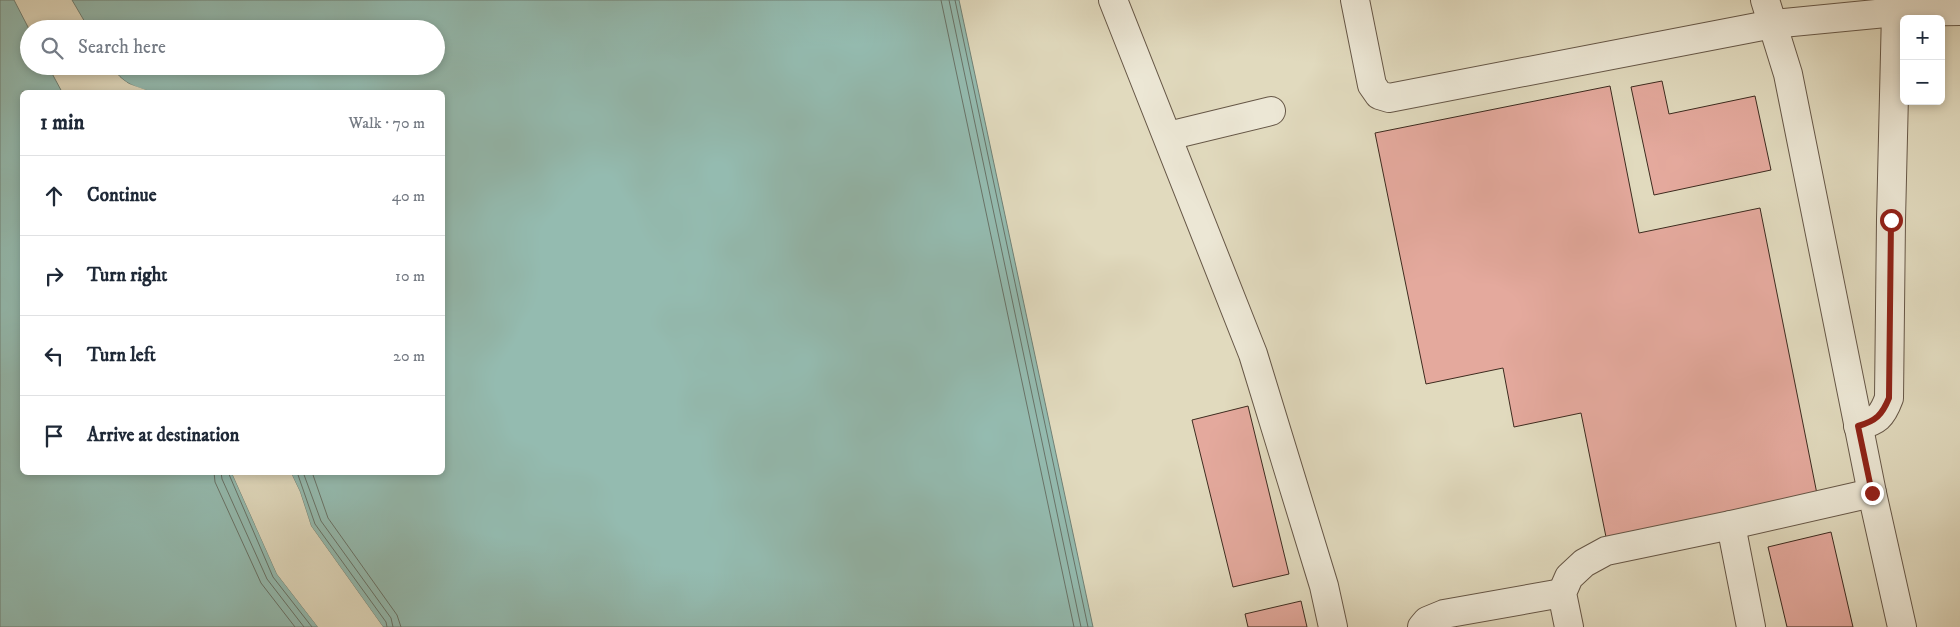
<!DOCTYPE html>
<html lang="en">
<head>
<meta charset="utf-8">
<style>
	:root { --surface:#fff; --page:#f2f2f3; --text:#1f2937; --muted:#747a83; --line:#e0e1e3 }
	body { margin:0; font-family:"IM FELL DW Pica",serif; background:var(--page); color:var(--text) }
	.controls { position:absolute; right:15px; top:15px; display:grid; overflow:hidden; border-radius:8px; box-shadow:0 2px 8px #0003 }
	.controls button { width:45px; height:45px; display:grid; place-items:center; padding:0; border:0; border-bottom:1px solid var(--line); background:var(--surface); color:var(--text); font:25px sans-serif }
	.stop { position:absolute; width:15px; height:15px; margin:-11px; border:4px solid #8f2418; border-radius:50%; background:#fff }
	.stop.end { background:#8f2418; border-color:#fff; box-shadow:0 1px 5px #0008 }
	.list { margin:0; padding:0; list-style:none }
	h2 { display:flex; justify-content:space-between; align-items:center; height:65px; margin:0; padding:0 20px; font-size:21px }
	h2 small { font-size:16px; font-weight:400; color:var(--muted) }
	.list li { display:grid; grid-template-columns:32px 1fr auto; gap:15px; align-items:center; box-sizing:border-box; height:80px; padding:0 20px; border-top:1px solid var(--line) }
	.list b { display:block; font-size:19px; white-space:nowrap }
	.list em { font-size:16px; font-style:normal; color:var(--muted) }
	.icon { flex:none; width:28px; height:28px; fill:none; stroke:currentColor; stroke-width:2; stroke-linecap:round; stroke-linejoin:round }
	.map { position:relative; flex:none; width:1960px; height:627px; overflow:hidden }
	.search { position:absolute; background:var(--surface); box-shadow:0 2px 8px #0003; left:20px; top:20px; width:425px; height:55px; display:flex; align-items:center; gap:12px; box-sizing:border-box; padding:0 18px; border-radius:28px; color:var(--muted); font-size:19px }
	.panel { position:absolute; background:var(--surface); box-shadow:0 2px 8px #0003; left:20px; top:90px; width:425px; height:385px; border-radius:8px }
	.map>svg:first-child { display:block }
	.water { fill:#94bbb0; stroke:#718176 }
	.pier { fill:#e1dabe }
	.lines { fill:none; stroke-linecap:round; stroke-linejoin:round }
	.shore { stroke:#687368; stroke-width:1 }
	.building { fill:#e4a99d; stroke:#3d2b1f }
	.minor-casing { stroke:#665747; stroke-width:30 }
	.minor { stroke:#ece7d5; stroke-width:28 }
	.route { stroke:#8f2418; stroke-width:6 }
</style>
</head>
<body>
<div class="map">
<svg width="1960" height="627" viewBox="0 0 1960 627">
	<rect width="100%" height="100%" fill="#e1dabe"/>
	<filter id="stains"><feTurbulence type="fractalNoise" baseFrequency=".004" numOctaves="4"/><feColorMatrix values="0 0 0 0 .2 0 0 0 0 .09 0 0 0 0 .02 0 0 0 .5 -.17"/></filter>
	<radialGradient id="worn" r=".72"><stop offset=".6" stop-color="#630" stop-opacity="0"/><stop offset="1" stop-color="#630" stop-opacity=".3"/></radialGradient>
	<!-- water -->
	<g class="water">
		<polygon points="0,0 14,0 29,29 29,66 48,66 62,92 22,92 22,472 232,473 277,574 318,627 0,627"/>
		<path d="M72,0H959L1093,627H383L311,526L300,492L291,473L442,472V92H152C134,87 122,83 112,66H436V29H89Z"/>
	</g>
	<!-- pier -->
	<g class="pier">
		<polygon points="110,66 112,66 119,77 129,84 152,92 143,92 128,87 117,79"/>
		<polygon points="235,472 280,573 321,627 318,627 277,574 232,473"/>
		<polygon points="289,472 291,473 300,492 311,526 383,627 380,627 309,527"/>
	</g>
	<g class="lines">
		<!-- shore -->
		<g class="shore">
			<polyline points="941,0 1074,627"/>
			<polyline points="949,0 1081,627"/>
			<polyline points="955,0 1088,627"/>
			<polyline points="214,472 215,482 261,583 295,627"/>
			<polyline points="221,472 222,479 267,579 304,627"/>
			<polyline points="228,472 273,577 312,627"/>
			<polyline points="297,472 315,524 386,622 387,627"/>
			<polyline points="303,472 321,521 391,618 393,627"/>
			<polyline points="312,472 328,518 397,615 401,627"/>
		</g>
	</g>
	<!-- building -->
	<g class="building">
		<polygon points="1662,81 1669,114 1755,96 1771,170 1654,195 1631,87"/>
		<polygon points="1610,86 1639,233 1760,208 1817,494 1606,537 1581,413 1514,427 1503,368 1426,384 1375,133"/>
		<polygon points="1248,406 1289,574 1233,587 1192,420"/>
		<polygon points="1831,532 1853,627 1787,627 1768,547"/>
		<polygon points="1301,601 1307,627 1248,627 1245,614"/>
	</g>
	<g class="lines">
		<!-- minor casing -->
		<g class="minor-casing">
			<g id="minor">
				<polyline points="1113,0 1253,354 1324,586 1333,627"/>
				<polyline points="1355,0 1372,85 1379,95 1389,98 1773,24 1896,12 1960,11"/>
				<polyline points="1765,0 1788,74 1872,493 1902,627"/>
				<polyline points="1168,136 1271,111"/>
				<path d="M1858,426C1877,421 1882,417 1889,398L1891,220L1896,12"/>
				<polyline points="1731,525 1751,627"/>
				<polyline points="1422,627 1427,621 1444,614 1562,593"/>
				<polyline points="1569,627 1562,593 1569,577 1584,563 1606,551 1731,525 1872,493"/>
			</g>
		</g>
		<!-- minor -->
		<use href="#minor" class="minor"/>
	</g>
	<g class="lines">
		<!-- route -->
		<path class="route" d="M1872,493L1858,426C1876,421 1882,415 1889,398L1891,220"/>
	</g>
	<rect width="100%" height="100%" filter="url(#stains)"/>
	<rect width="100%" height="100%" fill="url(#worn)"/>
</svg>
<div class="controls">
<button>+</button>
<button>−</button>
</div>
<div class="stop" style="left:1891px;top:220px"></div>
<div class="stop end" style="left:1872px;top:493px"></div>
<div class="search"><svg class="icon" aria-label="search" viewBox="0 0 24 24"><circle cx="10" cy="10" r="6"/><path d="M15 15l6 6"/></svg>Search here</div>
<section class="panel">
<h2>1 min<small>Walk · 70 m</small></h2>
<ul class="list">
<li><svg class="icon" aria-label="ahead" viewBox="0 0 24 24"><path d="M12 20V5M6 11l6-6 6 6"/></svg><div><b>Continue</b></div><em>40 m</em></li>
<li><svg class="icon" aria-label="right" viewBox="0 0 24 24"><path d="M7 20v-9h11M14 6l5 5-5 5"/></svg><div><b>Turn right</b></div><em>10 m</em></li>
<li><svg class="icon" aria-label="left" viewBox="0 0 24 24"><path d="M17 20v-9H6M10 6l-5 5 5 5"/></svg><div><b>Turn left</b></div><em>20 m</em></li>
<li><svg class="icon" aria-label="arrive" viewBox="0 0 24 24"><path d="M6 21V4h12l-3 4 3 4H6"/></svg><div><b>Arrive at destination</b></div></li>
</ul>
</section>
</div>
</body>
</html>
